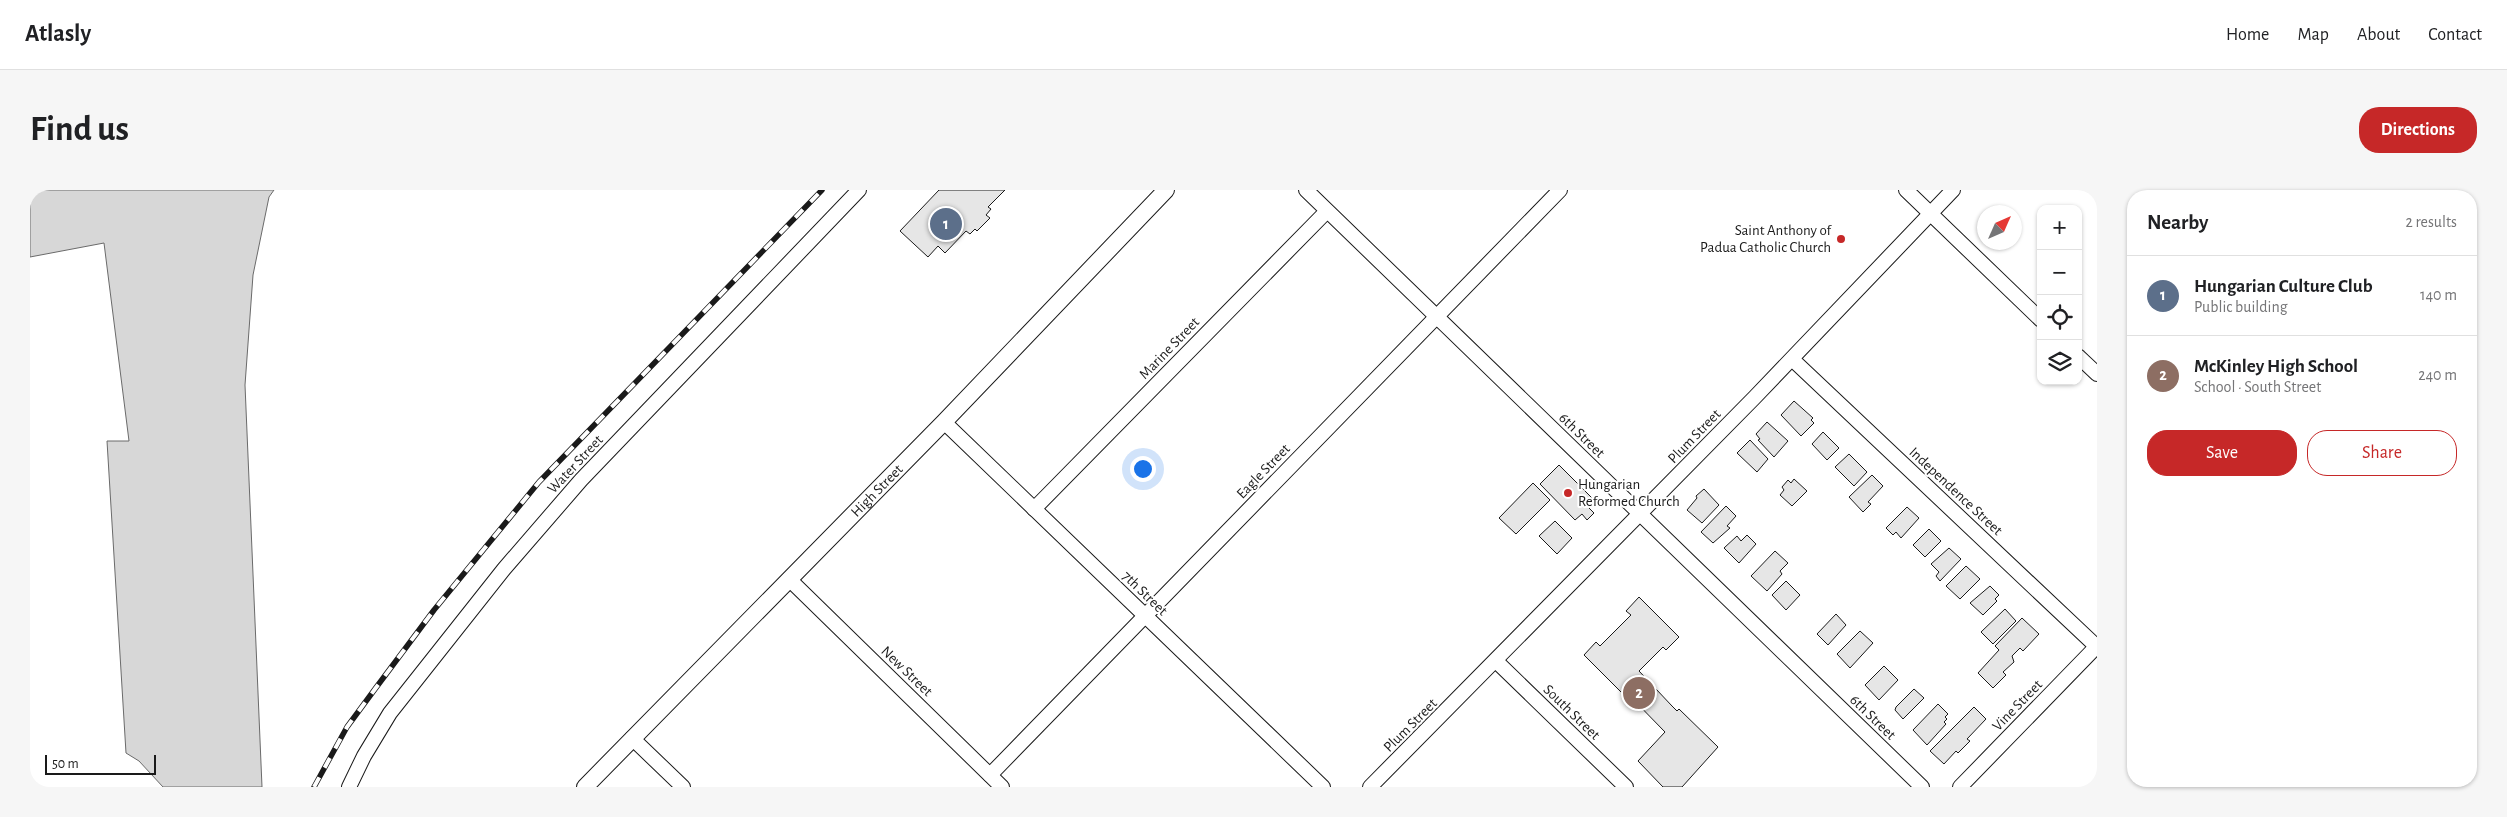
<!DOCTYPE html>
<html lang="en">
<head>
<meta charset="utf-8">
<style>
	:root { --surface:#fff; --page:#f6f6f6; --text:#202124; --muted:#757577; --line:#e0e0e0; --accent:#c62828 }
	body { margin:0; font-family:"Alegreya Sans",sans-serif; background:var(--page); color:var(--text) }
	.controls { position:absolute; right:15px; top:15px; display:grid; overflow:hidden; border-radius:10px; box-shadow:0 1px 4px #0004 }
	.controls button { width:45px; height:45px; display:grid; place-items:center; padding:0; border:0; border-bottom:1px solid var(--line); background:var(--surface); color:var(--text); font:25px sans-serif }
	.compass { position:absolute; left:1947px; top:15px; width:45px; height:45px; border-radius:50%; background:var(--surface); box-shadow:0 1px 4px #0004; rotate:45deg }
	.scale { position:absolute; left:15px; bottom:12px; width:111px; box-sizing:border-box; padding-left:5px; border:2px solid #1a1a1a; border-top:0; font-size:14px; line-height:18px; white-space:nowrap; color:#1a1a1a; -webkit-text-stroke:4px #fff; paint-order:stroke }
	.you { position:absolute; left:1112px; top:278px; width:18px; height:18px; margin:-12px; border:4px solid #fff; border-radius:50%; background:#1a73e8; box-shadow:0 0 0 8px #1a73e833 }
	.badge { display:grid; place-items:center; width:32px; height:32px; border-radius:50%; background:var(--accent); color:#fff; font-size:16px; font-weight:700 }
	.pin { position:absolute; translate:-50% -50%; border:2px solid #fff; box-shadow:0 1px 5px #0006 }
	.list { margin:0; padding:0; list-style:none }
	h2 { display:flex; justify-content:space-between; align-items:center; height:65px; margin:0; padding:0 20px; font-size:21px }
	h2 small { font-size:16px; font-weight:400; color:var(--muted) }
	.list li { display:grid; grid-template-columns:32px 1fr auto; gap:15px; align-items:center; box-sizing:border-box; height:80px; padding:0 20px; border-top:1px solid var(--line) }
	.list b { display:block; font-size:19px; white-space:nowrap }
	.list p { margin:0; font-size:16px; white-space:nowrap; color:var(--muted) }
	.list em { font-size:16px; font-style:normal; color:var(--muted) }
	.actions { display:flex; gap:10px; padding:15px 20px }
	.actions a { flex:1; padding:11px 0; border:1px solid var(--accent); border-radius:20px; text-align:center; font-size:18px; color:var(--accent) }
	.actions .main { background:var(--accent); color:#fff }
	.icon { flex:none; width:28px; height:28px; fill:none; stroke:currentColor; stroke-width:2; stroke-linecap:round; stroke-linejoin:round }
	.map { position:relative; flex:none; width:2067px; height:597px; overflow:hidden; border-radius:20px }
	header { display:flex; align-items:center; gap:30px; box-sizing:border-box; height:70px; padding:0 25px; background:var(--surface); border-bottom:1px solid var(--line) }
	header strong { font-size:24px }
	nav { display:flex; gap:28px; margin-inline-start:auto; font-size:18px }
	.intro { display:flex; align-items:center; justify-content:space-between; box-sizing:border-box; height:120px; padding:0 30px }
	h1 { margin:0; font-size:35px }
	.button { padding:12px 22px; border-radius:20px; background:var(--accent); color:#fff; font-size:18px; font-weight:700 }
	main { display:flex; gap:30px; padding:0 30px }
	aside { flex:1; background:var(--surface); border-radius:20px; box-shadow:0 1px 4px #0004 }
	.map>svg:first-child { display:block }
	.water { fill:#d7d7d7; stroke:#6a6a6a }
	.building { fill:#e6e6e6; stroke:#1a1a1a }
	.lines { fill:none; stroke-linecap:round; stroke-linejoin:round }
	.minor-casing { stroke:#1a1a1a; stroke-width:16 }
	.tertiary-casing { stroke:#1a1a1a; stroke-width:18 }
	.minor { stroke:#fff; stroke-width:14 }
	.tertiary { stroke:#fff; stroke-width:16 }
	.rail-casing { stroke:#1a1a1a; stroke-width:5.5 }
	.rail { stroke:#fff; stroke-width:4; stroke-dasharray:11; stroke-linecap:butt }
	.poi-dot { fill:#c62828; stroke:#fff; stroke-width:2 }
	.labels { text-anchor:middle; stroke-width:4; stroke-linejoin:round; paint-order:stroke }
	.poi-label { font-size:15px; fill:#1a1a1a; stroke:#fff; text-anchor:end }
	.street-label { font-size:15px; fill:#1a1a1a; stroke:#fff }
</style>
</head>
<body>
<header>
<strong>Atlasly</strong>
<nav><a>Home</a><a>Map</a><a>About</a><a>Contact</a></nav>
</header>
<div class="intro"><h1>Find us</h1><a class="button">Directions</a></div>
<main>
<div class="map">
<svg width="2067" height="597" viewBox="0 0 2067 597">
	<rect width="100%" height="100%" fill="#fff"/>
	<!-- water -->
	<polygon class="water" points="0,0 244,0 239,7 223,85 215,195 232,597 133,597 109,571 96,563 77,251 99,251 74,53 0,67"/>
	<!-- building -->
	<g class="building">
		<polygon points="909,0 975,0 958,17 961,19 956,25 960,28 947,41 945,39 940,44 936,41 915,63 908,56 898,67 870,41"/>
		<polygon points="1764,211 1783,228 1781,230 1784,233 1771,246 1751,225"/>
		<polygon points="1737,232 1758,251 1744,267 1728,250 1730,249 1726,244"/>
		<polygon points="1793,242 1809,258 1797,270 1782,254"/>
		<polygon points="1720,250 1738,269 1727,282 1707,263"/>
		<polygon points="1819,264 1837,282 1824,296 1805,277"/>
		<polygon points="1529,275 1565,311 1559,318 1564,323 1557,330 1552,324 1545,330 1510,294"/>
		<polygon points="1842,285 1853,296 1838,312 1841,314 1833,322 1819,307"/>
		<polygon points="1764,289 1777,301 1762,316 1750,305 1754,300 1752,297 1758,290 1761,293"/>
		<polygon points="1503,293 1520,310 1486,344 1469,328"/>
		<polygon points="1674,299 1689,315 1672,333 1657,320 1667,308 1666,306"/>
		<polygon points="1696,316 1706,326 1697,336 1700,338 1683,353 1671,342"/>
		<polygon points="1877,317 1889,328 1871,348 1866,342 1863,345 1856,338"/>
		<polygon points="1525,331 1542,348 1527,364 1509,346"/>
		<polygon points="1899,339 1911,351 1895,367 1883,355"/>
		<polygon points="1717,345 1726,354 1709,373 1694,358 1707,346 1711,351"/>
		<polygon points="1919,358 1931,369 1910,391 1906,386 1909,382 1901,374"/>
		<polygon points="1745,361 1758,373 1750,381 1752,384 1737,401 1721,386"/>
		<polygon points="1936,376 1950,389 1930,409 1916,396"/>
		<polygon points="1756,391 1770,405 1756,420 1742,405"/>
		<polygon points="1960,396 1969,405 1965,409 1967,411 1953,425 1940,413"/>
		<polygon points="1609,407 1649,447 1636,460 1633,457 1609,481 1642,516 1647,521 1649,519 1688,557 1652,597 1633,597 1608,571 1635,542 1596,502 1593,504 1554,465 1566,452 1570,456 1601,425 1596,421"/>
		<polygon points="1975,419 1986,431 1963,454 1951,442"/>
		<polygon points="1806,424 1816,435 1798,455 1787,444"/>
		<polygon points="1992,428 2009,444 1993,461 1990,458 1982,466 1984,472 1973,482 1976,485 1963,498 1948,483 1969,460 1965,456"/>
		<polygon points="1830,441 1843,453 1820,478 1807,464"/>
		<polygon points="1854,476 1868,490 1849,510 1835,495"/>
		<polygon points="1884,499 1894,508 1873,529 1865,520 1866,517"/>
		<polygon points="1908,514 1918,524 1915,527 1917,529 1914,532 1916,534 1897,555 1883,540"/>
		<polygon points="1944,517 1956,529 1937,549 1940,551 1928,563 1926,561 1914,574 1900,561"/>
	</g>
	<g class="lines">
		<!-- minor casing -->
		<g class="minor-casing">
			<g id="minor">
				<polyline points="1276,0 1892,597"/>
				<polyline points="1876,0 2011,130"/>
				<polyline points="2048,166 2067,184"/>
				<polyline points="1762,169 2067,457"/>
				<polyline points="914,232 1293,597"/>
				<polyline points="1004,319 1297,21"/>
				<polyline points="759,389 972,597"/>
				<polyline points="1466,471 1596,597"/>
				<polyline points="602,548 653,597"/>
				<polyline points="960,585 1530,0"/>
				<polyline points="319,597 334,566 360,523 474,379 551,290 829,0"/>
				<polyline points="1340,597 1725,207 1923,0"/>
				<polyline points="1930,597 2067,456"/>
			</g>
		</g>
		<!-- tertiary casing -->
		<g class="tertiary-casing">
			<g id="tertiary">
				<path id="s1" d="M555,597L914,232L1136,0"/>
			</g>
		</g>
		<!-- minor -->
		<use href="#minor" class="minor"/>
		<!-- tertiary -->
		<use href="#tertiary" class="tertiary"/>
		<!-- rail casing -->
		<g class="rail-casing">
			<polyline id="rail" points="284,597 317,537 345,499 404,420 509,292 792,0"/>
		</g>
		<!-- rail -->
		<use href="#rail" class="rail"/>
	</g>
	<!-- markers -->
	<g class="poi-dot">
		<circle cx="1811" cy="49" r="5"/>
		<circle cx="1538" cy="303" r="5"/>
	</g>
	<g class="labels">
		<!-- poi labels -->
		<g class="poi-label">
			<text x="1801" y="45">Saint Anthony of<tspan x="1801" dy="17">Padua Catholic Church</tspan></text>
			<text x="1548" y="299" text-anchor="start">Hungarian<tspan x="1548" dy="17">Reformed Church</tspan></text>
		</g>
		<!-- street labels -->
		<g class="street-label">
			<text transform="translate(1139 158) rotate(-46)" y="5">Marine Street</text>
			<text transform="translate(1552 245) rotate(44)" y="5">6th Street</text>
			<text transform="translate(1664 246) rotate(-46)" y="5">Plum Street</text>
			<text transform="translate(545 274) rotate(-47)" y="5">Water Street</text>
			<text transform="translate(1233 281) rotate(-46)" y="5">Eagle Street</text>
			<text dy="5" stroke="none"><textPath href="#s1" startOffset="416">High Street</textPath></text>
			<text transform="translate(1926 301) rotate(43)" y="5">Independence Street</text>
			<text transform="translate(1115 403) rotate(44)" y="5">7th Street</text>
			<text transform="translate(877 481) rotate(44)" y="5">New Street</text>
			<text transform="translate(1987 515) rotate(-46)" y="5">Vine Street</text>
			<text transform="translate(1542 522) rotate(44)" y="5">South Street</text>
			<text transform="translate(1843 527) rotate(44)" y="5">6th Street</text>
			<text transform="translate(1380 535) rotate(-45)" y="5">Plum Street</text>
		</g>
	</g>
</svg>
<div class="controls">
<button>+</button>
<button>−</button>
<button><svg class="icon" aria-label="locate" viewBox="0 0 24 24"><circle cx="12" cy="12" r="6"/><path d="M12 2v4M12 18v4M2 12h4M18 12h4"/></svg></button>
<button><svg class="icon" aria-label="layers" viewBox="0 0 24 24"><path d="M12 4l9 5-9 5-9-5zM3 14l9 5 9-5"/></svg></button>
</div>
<svg class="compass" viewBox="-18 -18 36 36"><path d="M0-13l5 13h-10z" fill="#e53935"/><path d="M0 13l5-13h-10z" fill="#757577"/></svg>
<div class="scale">50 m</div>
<div class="you"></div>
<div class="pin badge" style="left:916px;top:34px;background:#5c6f8a">1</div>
<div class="pin badge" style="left:1609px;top:503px;background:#8d6e63">2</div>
</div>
<aside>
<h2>Nearby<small>2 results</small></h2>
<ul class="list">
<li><span class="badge" style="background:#5c6f8a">1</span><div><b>Hungarian Culture Club</b><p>Public building</p></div><em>140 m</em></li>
<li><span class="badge" style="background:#8d6e63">2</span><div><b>McKinley High School</b><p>School · South Street</p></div><em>240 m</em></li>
</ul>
<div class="actions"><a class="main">Save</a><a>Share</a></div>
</aside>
</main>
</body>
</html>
